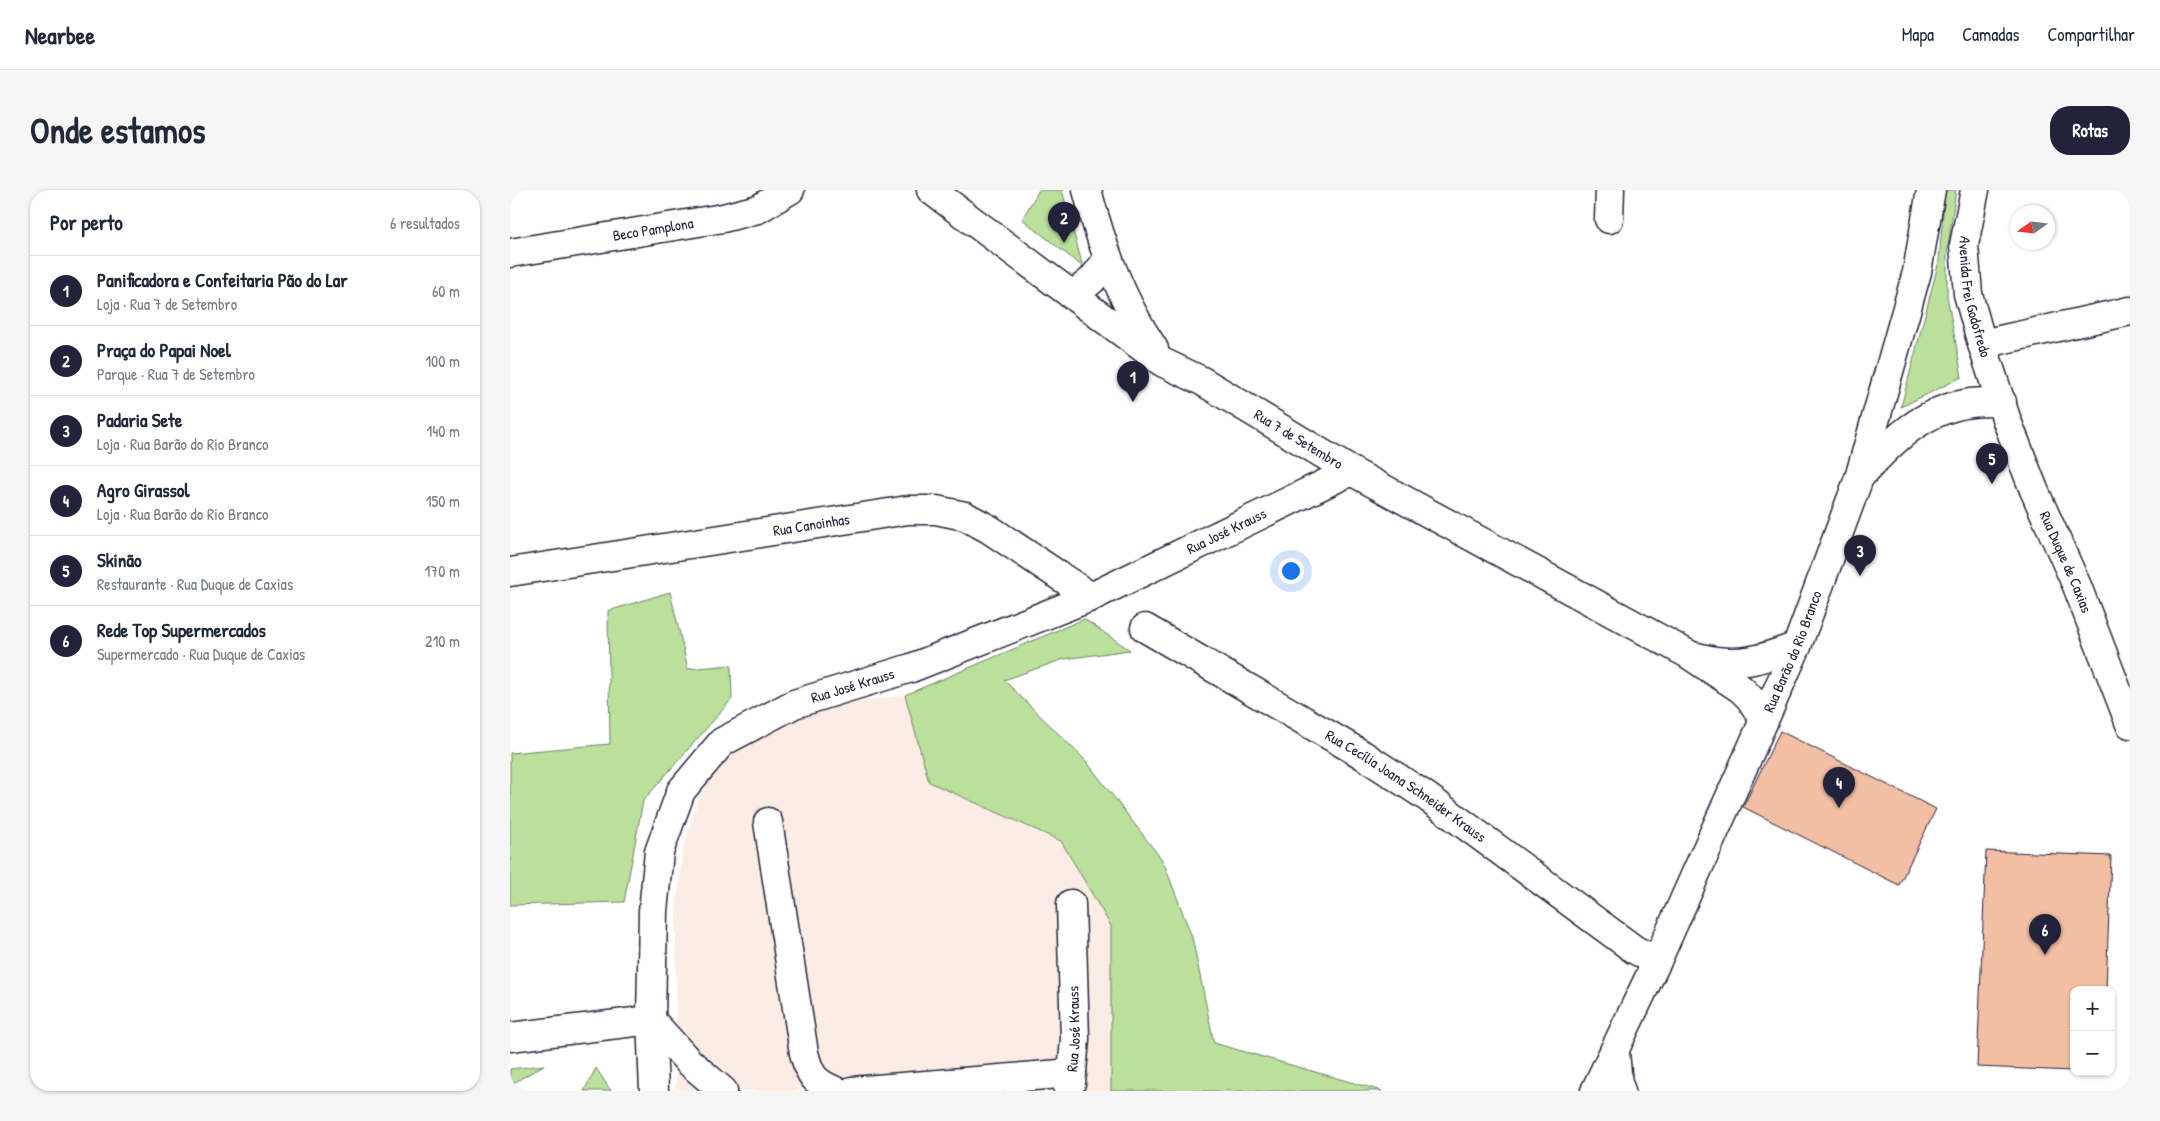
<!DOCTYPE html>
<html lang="pt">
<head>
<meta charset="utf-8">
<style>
	:root { --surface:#fff; --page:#f6f6f7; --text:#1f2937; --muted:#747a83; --line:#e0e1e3; --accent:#22223b }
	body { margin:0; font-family:"Patrick Hand",sans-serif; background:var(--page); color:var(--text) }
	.controls { position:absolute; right:15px; bottom:15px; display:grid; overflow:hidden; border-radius:10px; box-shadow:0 1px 4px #0004 }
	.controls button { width:45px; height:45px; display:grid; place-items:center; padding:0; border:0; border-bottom:1px solid var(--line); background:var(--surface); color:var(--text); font:25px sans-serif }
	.compass { position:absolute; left:1500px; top:15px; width:45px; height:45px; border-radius:50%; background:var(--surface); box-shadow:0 1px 4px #0004; rotate:256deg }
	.you { position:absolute; left:780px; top:380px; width:18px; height:18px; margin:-12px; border:4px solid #fff; border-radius:50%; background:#1a73e8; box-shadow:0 0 0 8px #1a73e833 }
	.badge { display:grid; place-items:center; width:32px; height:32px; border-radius:50%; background:var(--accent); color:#fff; font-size:16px; font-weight:700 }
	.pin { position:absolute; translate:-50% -41px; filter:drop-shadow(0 1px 2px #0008) }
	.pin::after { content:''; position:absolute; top:26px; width:18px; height:15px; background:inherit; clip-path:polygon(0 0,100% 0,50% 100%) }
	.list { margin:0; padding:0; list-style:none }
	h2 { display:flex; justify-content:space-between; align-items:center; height:65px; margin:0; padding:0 20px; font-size:21px }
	h2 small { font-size:16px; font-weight:400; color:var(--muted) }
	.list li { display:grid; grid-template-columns:32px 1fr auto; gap:15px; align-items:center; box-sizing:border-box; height:70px; padding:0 20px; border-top:1px solid var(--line) }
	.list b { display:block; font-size:19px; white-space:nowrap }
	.list p { margin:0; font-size:16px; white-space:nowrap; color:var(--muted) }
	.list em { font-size:16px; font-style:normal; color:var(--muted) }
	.map { position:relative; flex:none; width:1620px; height:901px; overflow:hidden; border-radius:20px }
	header { display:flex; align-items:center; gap:30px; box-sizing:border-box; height:70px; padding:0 25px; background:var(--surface); border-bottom:1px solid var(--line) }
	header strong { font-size:24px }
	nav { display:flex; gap:28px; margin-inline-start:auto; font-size:18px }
	.intro { display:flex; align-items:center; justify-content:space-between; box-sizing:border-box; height:120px; padding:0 30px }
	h1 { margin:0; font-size:35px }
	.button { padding:12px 22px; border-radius:20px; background:var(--accent); color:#fff; font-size:18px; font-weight:700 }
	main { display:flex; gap:30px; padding:0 30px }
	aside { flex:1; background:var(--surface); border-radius:20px; box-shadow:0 1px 4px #0004 }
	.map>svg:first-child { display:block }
	.built { fill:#fbece4 }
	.green { fill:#bae09b; stroke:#6e816b }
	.building { fill:#f3bfa4; stroke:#22223b }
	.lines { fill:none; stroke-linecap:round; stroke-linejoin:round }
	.minor-casing { stroke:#22223b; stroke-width:31 }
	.major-casing { stroke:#22223b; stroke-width:31 }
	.minor { stroke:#fff; stroke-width:28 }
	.major { stroke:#fff; stroke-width:28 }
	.labels { text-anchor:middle; stroke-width:5; stroke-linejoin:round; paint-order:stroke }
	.street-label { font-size:15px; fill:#22223b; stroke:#fff }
</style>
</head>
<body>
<header>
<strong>Nearbee</strong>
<nav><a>Mapa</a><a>Camadas</a><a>Compartilhar</a></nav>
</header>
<div class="intro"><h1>Onde estamos</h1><a class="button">Rotas</a></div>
<main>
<aside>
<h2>Por perto<small>6 resultados</small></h2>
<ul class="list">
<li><span class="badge">1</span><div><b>Panificadora e Confeitaria Pão do Lar</b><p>Loja · Rua 7 de Setembro</p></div><em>60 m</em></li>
<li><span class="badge">2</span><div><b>Praça do Papai Noel</b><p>Parque · Rua 7 de Setembro</p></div><em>100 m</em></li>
<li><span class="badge">3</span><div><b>Padaria Sete</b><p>Loja · Rua Barão do Rio Branco</p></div><em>140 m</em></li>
<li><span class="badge">4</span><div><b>Agro Girassol</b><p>Loja · Rua Barão do Rio Branco</p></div><em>150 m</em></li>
<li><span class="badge">5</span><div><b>Skinão</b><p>Restaurante · Rua Duque de Caxias</p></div><em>170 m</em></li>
<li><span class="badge">6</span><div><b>Rede Top Supermercados</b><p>Supermercado · Rua Duque de Caxias</p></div><em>210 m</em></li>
</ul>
</aside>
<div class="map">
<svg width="1620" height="901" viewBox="0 0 1620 901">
	<rect width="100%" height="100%" fill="#fff"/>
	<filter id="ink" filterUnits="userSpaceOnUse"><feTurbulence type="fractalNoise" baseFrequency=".02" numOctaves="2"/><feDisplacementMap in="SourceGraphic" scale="10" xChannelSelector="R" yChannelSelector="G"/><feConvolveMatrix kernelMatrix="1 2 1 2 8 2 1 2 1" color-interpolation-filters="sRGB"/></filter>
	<g filter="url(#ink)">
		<!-- built -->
		<polygon class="built" points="395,505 419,592 551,651 601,736 601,901 166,901 166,724 172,665 187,612 223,554 295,519"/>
		<!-- green -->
		<g class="green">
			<polygon points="529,0 552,0 573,77 512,29"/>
			<polygon points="1435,0 1446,0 1437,64 1437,106 1452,187 1391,217 1429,71"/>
			<polygon points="160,402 178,479 221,475 222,509 133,611 114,712 0,715 0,563 100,554 98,421"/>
			<polygon points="574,429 620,460 554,469 494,490 576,571 653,671 682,747 704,853 872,901 601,901 601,736 551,651 419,592 395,505"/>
			<polygon points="34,875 0,895 0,879"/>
			<polygon points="86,878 101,901 74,901"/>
		</g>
		<!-- building -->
		<g class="building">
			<polygon points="1270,541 1426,619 1389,695 1233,617"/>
			<polygon points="1476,661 1601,666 1596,800 1564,800 1564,881 1467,877"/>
		</g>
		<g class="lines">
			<!-- minor casing -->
			<g class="minor-casing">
				<g id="minor">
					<path id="s1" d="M421,0L652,172L692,191L841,281L1178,464L1231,499L1240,508L1254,530"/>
					<path d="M577,0C592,57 611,110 644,159"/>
					<polyline points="1099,29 1100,0"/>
					<path id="s2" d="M0,63L213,28L248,19L280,0"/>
					<polyline points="563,105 582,90 598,69"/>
					<polyline points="1472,154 1620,121"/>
					<path id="s3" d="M0,382L398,320H426L455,326L479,339L581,407"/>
					<path id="s4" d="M635,438L853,565L917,607L1125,760L1147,771"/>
					<path d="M1187,467C1227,478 1250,470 1287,456"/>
					<path d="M258,632L294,863C300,886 304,892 326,901"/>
					<polyline points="141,830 179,872 213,901"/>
					<polyline points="0,847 141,830"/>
					<path id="s5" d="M558,900L561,893L565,849L561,714"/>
					<path id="s6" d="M144,901L141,830L143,721L149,662L171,601L212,552L284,514L401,478L581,407L841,281"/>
					<polyline points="342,901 562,883"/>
				</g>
			</g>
			<!-- major casing -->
			<g class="major-casing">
				<g id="major">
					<path id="s7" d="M1465,0L1454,55L1458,104L1472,154L1497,231L1524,300L1567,396L1620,534"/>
					<path d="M1353,283C1383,250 1414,219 1461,213C1471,212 1482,212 1492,212"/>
					<polyline points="1105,862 1108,893 1111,901"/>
					<path id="s8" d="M1085,901L1147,771L1287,456L1349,288L1407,82L1421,0"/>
				</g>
			</g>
			<!-- minor -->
			<use href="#minor" class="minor"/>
			<!-- major -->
			<use href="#major" class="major"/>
		</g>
	</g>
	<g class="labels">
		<!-- street labels -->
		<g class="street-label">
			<text dy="5" stroke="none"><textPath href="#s2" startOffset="145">Beco Pamplona</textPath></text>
			<text dy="5" stroke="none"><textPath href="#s7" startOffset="109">Avenida Frei Godofredo</textPath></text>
			<text dy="5" stroke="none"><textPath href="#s1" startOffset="445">Rua 7 de Setembro</textPath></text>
			<text dy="5" stroke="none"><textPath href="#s3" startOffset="305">Rua Canoinhas</textPath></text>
			<text dy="5" stroke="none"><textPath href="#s6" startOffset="916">Rua José Krauss</textPath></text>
			<text dy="5" stroke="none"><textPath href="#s7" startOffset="391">Rua Duque de Caxias</textPath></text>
			<text dy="5" stroke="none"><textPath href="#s8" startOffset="482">Rua Barão do Rio Branco</textPath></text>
			<text dy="5" stroke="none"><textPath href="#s6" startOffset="511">Rua José Krauss</textPath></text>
			<text dy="5" stroke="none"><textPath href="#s4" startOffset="305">Rua Cecília Joana Schneider Krauss</textPath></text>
			<text dy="5" stroke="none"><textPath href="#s5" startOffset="62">Rua José Krauss</textPath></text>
		</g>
	</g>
</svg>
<div class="controls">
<button>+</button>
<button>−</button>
</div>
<svg class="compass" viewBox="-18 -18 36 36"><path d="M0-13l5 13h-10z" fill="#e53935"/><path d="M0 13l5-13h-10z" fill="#747a83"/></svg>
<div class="you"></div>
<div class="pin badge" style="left:623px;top:212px">1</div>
<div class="pin badge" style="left:554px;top:53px">2</div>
<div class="pin badge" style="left:1350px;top:386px">3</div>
<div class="pin badge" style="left:1329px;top:618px">4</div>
<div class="pin badge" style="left:1482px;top:294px">5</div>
<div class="pin badge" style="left:1535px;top:765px">6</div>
</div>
</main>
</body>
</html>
